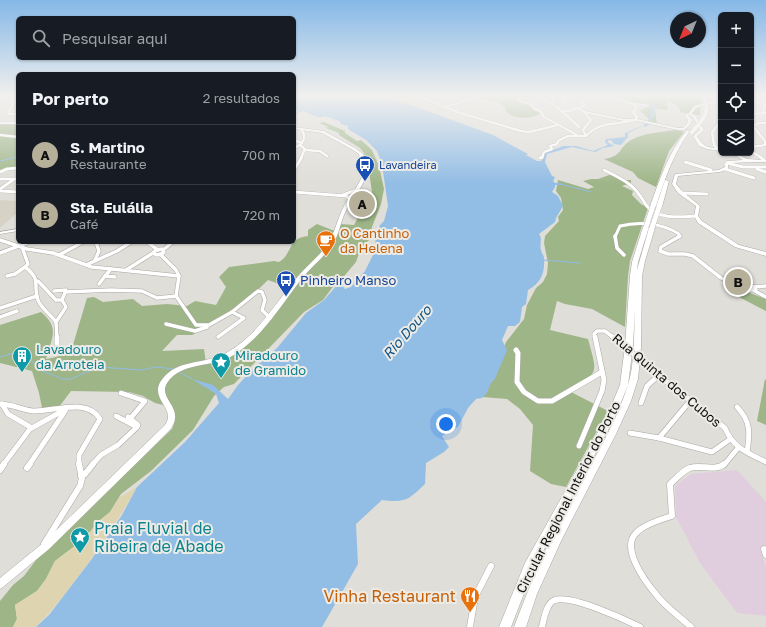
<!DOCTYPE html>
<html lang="pt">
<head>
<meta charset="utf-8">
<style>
	:root { --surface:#171b24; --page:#242831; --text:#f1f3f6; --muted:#9ea1a6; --line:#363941; --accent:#b6af9a }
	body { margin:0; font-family:"Golos Text",sans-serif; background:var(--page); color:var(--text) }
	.controls { position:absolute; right:12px; top:12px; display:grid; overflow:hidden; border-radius:6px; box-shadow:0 1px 3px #0004 }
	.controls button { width:36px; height:36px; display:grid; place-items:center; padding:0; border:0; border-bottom:1px solid var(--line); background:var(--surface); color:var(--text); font:20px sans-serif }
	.compass { position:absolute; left:670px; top:12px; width:36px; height:36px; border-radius:50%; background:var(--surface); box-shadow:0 1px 3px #0004; rotate:223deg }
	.you { position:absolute; left:446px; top:424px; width:14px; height:14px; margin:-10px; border:3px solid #fff; border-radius:50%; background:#1a73e8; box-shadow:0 0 0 6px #1a73e833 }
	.badge { display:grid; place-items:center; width:26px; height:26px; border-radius:50%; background:var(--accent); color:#111; font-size:13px; font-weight:700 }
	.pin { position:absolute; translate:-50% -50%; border:2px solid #fff; box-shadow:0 1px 4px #0006 }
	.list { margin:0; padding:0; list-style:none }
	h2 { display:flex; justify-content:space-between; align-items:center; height:52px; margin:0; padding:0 16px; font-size:17px }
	h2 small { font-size:13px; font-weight:400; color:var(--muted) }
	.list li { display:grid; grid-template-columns:26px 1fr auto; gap:12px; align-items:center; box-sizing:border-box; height:60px; padding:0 16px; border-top:1px solid var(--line) }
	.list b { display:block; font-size:15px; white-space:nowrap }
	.list p { margin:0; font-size:13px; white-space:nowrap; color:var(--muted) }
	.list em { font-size:13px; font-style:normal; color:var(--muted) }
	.icon { flex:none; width:22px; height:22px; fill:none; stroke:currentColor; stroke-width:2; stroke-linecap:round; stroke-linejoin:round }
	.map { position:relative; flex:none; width:766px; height:627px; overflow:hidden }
	.search { position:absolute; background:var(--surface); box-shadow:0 1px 3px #0004; left:16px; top:16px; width:280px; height:44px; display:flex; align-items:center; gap:10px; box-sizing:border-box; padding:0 14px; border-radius:6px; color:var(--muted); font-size:15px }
	.panel { position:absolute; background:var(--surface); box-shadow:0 1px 3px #0004; left:16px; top:72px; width:280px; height:172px; border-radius:6px }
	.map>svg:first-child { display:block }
	.built { fill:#d7d2c6 }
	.industrial { fill:#e0cedf }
	.green { fill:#9eb588; fill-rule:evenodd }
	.sand { fill:#ded5b0 }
	.water { fill:#92bde5 }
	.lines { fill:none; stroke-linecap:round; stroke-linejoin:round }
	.stream { stroke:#92bde5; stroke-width:1 }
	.river { fill:#92bde5; fill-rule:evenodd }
	.street-far4-casing { stroke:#aaa8a3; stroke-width:3 }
	.street-far3-casing { stroke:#aaa8a3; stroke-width:3.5 }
	.street-far2-casing { stroke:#aaa8a3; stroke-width:4.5 }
	.street-far1-casing { stroke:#aaa8a3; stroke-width:6 }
	.street-casing { stroke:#aaa8a3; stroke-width:7 }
	.secondary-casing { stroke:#aaa8a3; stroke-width:1 }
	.primary-casing { stroke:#aaa8a3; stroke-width:1 }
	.highway-casing { stroke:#aaa8a3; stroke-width:1 }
	.street-far4 { stroke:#fff; stroke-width:2.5 }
	.street-far3 { stroke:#fff; stroke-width:3 }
	.street-far2 { stroke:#fff; stroke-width:3.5 }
	.street-far1 { stroke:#fff; stroke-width:5 }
	.street { stroke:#fff; stroke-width:6 }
	.secondary { fill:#fff; fill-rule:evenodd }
	.primary { fill:#fff; fill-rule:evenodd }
	.highway { fill:#fff; fill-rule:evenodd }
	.street-bridge-casing { stroke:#aaa8a3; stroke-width:6; stroke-linecap:butt }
	.highway-bridge-far1-casing { stroke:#aaa8a3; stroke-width:4.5; stroke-linecap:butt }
	.highway-bridge-casing { stroke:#aaa8a3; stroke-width:5.5; stroke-linecap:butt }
	.street-bridge { stroke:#fff; stroke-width:5 }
	.highway-bridge-far1 { stroke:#fff; stroke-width:4 }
	.highway-bridge { stroke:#fff; stroke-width:5 }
	.labels { text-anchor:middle; stroke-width:4; stroke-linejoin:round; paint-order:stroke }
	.far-transit-label { font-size:11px; fill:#164399; stroke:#edebe6; text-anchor:start }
	.food-label { font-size:13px; fill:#c56008; stroke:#edebe6; text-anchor:start }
	.transit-label { font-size:13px; fill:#164399; stroke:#edebe6; text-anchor:start }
	.culture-label { font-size:13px; fill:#0d838f; stroke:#edebe6; text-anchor:start }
	.street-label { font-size:13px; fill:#100f0e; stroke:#edebe6 }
	.water-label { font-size:14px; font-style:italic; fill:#125687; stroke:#edebe6 }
	.near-culture-label { font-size:16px; fill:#0d838f; stroke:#edebe6; text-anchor:start }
	.near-food-label { font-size:16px; fill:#c56008; stroke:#edebe6; text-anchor:end }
</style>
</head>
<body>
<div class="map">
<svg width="766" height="627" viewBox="0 0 766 627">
	<rect width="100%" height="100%" fill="#e0ded9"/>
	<!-- built -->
	<polygon class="built" points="0,200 18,201 18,212 0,228"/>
	<!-- industrial -->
	<polygon class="industrial" points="737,470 766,502 766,549 760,548 766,567 766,616 737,613 700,563 676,517 675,487 677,484 691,474"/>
	<!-- green -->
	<g class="green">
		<path d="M454,96H511L519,98L517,99L522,103L535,106L534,108L540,111V114C530,119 513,120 505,110L506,107L495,101Z"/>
		<path d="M638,96L698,97L701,101L700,114L699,115L680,112V109C676,105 672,102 667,102L668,110L655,109L657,125L646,123L649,119L640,111L647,107L625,102L620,97Z"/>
		<path d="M324,122L345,131V133L357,141L361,140L372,150L379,166L384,189L381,204L372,227L370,239L361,248L356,262L340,281L332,288L323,300L304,312L234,384L224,387L214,396L193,430L151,471L121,494L110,512L99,521L84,539L55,561L46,579L37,591L15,605L17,619L13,627H0V601L13,585L24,576L39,556L172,429C175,421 177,415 172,407L155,403L143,396L129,392L71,391L59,407L42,408L39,393L32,371L0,363V325L41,312C60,328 52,337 46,359C54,358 67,354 72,348L87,298L94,297L103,302L133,299L142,306L167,304L187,306L195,301L216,305L226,287L219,277L229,267L274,261L279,262C293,254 287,238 308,236V230L317,224L332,230L338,231L340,224L354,225L372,192L368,165L364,153L360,148L339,135V133L326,128L328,127L319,123ZM268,280L290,288C267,321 247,354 206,364L204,349L162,351L177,335H192L218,322L241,306Z"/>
		<polygon points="0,124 18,124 18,167 0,170"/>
		<path d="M676,130L684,132L669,151L656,187L638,178L633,172L604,159C623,156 618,148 631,140C643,133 662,132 676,130Z"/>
		<path d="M612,174L622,180H631V183L622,186L633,191L632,195L641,204L648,208L630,261L628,276L625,327L592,309L565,304L557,301L550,330L588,339C597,373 600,371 571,392L608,411L566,487L551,484L530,471L533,425L520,409L507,399L482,397L492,381L506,342L524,319L527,305L536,288L543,282L547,274L548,263L544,243L545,236L559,221L558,217L563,210L561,198L556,191L558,180L588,189L594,187L583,181L591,179H598Z"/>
		<polygon points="743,293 750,293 766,299 766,311 739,297"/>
		<polygon points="765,379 766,380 766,425 757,421"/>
	</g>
	<!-- sand -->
	<g class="sand">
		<path d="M380,96C395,96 408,94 419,105L418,106L423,109Z"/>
		<path d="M137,487C119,520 97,552 74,582C62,598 50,613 36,627H13L17,619L15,605L37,591L46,579L55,561L84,539L99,521L110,512L120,497Z"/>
	</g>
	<!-- water -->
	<path class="water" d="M294,96H380L414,106L493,135L528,154L526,155L537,161H541L545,153L563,146H576L593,151L608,145L605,142L606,139L625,137V133L651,122L628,133V137L621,145L614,144L611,140H609L607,142L614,146L603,148L595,152L572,147L547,154L545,162L552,176L555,177L553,181L555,183H561V185H555V187L552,192L558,196L563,206L556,218L555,222L539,234C543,239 539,244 541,250C541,253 544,255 544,258C545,273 541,283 528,290L526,304L522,307L520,322L515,326H508L502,340L507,350L494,381L492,380L487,393L482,398L476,399L468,408L458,427L442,436L449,447L444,452L426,463L425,484C408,500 406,503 382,500L356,524L358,564L322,627H36L49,615L91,560L122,515L137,487L185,442L219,403L216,394L192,379L213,385L228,399L238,385L253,369L277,348L306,313L324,300L338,284L340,283L345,289L351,287L365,271L373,255L377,233L380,225L384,221L388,206L382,164L377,151L366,140L348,129V126L341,124L339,121L325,116C318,120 311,114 304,111L294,114V113L299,111L294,109Z"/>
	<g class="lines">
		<!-- stream -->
		<g class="stream">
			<polyline points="0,161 18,157"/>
			<polyline points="560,184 591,192"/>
			<polyline points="543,260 580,263"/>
			<polyline points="0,357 14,353 26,355 42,371 63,379 71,379 99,367 142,370 155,367 174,369"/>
			<polyline points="179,372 192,379"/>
		</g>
		<!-- river -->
		<path class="river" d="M642,96H644L648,101L659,108L655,110C654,118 653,124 645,127L643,126L649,121L651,109L654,108L646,103Z"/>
		<!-- street-far4 casing -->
		<g class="street-far4-casing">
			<g id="street-far4">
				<polyline points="0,96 11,96"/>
				<polyline points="418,96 457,112 521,131 529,132 558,125"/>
				<polyline points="514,96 518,97 519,101 530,104 535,109 540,111 544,117 577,135"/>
				<polyline points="536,96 556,106 579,127"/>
				<polyline points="553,96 553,103"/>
				<polyline points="557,96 565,101"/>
				<polyline points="612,96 622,101"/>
				<polyline points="18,100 14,101 8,114 18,114"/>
				<polyline points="751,100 765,105 763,113"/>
				<polyline points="564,103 565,100 575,96"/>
				<polyline points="629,103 648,106"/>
				<polyline points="711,103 721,102"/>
				<polyline points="445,107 483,96"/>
				<polyline points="719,109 721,113"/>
				<polyline points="563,111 571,111 573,109 580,108"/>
				<polyline points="584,112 591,120 583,130 586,136"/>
				<polyline points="751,114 766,113"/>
				<polyline points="0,123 18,123"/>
				<path d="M301,129C306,136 305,139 300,145L305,149L301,158"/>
				<polyline points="0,135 18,137"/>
				<path d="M586,136C599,121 617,125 635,120"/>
				<polyline points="294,140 302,143"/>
				<polyline points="751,147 765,145 765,141 753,126 759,123 766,123"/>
				<polyline points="294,148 300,145"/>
				<polyline points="304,150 320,151 327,156"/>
				<polyline points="719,150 714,145 712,132 721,121"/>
				<polyline points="751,151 762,158"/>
				<polyline points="540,158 542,158 544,152 552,149 550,146 557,144 558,141 568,136 586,136"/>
			</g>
		</g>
		<!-- street-far3 casing -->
		<g class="street-far3-casing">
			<g id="street-far3">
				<polyline points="760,157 764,160"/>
				<polyline points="540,158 542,157"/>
				<polyline points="685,162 711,170"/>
				<polyline points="727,163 743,167 766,167"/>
				<polyline points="725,169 754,178"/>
				<polyline points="757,169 766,172"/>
				<polyline points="294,170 302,157"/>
				<path d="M604,170C612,174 621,178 629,184C636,189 642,198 646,205C657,220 681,217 696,216"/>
				<polyline points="0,172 7,169 18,168"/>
				<polyline points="0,179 18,179"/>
				<polyline points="0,189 13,180"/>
				<polyline points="0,191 18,192"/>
				<polyline points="294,192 346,196 351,200"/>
				<polyline points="682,193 707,194"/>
				<polyline points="343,195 356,190"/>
				<path d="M615,237L620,226C639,221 662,223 679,234V237"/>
			</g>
		</g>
		<!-- street-far2 casing -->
		<g class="street-far2-casing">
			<g id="street-far2">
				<polyline points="615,236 617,248 624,255"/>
				<polyline points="680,236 661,247 660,251 668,254 685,254 693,256 721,278 750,290"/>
				<polyline points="0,240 27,249 53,253 92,267 179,276 176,296 196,325 209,325 232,312 258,291 262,292 265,300 262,310 270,318"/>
				<polyline points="147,242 158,250"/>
				<path d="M22,247L28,264L25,267C43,281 32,285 38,300C40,307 52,316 56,322"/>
				<path d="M162,249L164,252C161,255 157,256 153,253L156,250Z"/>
				<polyline points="163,250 173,242"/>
				<polyline points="0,253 29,242"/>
				<polyline points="160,254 176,270 179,276"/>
				<polyline points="59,255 83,242"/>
				<polyline points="95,260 99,251 96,242"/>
				<polyline points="86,265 117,251 131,242"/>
				<polyline points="111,269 105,276 115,277"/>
				<polyline points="126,270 153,253"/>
				<polyline points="7,276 15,274 25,267"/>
				<polyline points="38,281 56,300 62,300"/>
				<polyline points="99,284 105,276"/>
				<polygon points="749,286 754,287 756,290 748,290 747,287"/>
				<polyline points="753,287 766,286"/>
				<polyline points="54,291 66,290 62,300 66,307 56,322 57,338"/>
				<polyline points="755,291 766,297"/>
				<polyline points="65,292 111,290 142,291 157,298 176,296"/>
				<polyline points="0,308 37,296"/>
				<polyline points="0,317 17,311"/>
				<polyline points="166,324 195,331 207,327"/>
				<polyline points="218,337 244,318 232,312"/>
				<polyline points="595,338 594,334 597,331 605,331 614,338"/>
			</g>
		</g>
		<!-- street-far1 casing -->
		<g class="street-far1-casing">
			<g id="street-far1">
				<polyline points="57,337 57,351"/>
				<polyline points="613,337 624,345"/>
				<polyline points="516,350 518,353 517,382 524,392 538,401 552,401 602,372"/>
				<path d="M642,362L725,428C733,448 748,453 766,462"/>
				<polyline points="121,393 145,401 130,419"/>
				<polyline points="641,403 647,386 658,376"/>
				<path d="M0,404C12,404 22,410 33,411C54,412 87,397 100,419L79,455V465"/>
				<polyline points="2,404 8,414 32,428"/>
				<path d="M737,407C751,421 750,434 747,452"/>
				<polyline points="116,416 137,427"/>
				<polyline points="630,433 659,438 712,452 729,440"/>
				<polyline points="659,438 690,401"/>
				<polyline points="579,446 602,391 604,380 595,337"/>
				<polyline points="3,465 30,429 66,409"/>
				<polyline points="29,465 65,411"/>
				<polyline points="92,465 101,455 118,445 136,428 138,425 128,417"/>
				<polyline points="724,465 738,448"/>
			</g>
		</g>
		<!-- street casing -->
		<g class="street-casing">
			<g id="street">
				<polyline points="27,468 30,464"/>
				<polyline points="0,470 4,464"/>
				<polyline points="81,476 85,474 93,464"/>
				<polyline points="44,544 80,486 82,478 79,464"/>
				<polyline points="764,549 766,555"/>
				<polyline points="470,627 475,597 491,566"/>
				<path d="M542,627C544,619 546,603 555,600C572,595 624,619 640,627"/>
				<path d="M691,627C679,616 664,606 655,593C644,580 621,548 636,533C643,525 662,519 672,516L670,484C676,479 683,470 690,468C701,464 715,472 724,464"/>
			</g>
		</g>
		<!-- secondary casing -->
		<g class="secondary-casing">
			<g id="secondary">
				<path d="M577,96H580L586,105L582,109L585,111L624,119H634L635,117L631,112L635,107L622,102L616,96H620L624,100L638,106L639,107L635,112L639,117L637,119L678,128H683L687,124L688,120L684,115L689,113L694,106L714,101L711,99L693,97L692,96L712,97L717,100V102L696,108L692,114L695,115L704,130L697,136C704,148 708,147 721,149V151L707,149L699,146L693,136L700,130L693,117L690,115H688L692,120L690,125L684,130H678L637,121H624L583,113L578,109L582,105Z"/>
				<polygon points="730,153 735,153 747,159 766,160 766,162 755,162 729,163 728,164 728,169 720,172 678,176 676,184 682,191 700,206 698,216 702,221 739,245 766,252 766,256 735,247 698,223 694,216 696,206 678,193 672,184 675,174 719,170 725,167 724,164 727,161 743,160"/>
				<polygon points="18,229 18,231 0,234 0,232"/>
			</g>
		</g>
		<!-- primary casing -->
		<g class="primary-casing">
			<path id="primary" d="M294,127L324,131L355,148L363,154C364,160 368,169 366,175C363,187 353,198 347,209C341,219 340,231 335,240C327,255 313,265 303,277C281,305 263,337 232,356C213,367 186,362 170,379C152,399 189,406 169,431L49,549L3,587L0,589V578L43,543L165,425C178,407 144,398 165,376C181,359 207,364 226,353C259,335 276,301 300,274C310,263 323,253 330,240C336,229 338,217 344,206C348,199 363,180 363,172C363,167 360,160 359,154L353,150L322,133L294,129Z"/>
		</g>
		<!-- highway casing -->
		<g class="highway-casing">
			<g id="highway">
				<path d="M687,130L690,131C673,154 665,179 656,206L655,207H651L650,206C660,179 668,153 687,130Z"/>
				<polygon points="665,180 669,181 662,207 661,208 657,208 656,207"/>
				<path d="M646,225L649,227L638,262L637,270L649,228L652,226L655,228L645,261L642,276L641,347L638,379L631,401L616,434L562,539L537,594L526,627H514C526,595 539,563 554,532C578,483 611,438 628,385L615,417L533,570L511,627H499L525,563L607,416L620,385L625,346L630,276L632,262L643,227ZM635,307C634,330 635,364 628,385L633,346Z"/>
			</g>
		</g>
		<!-- street-far4 -->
		<use href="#street-far4" class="street-far4"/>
		<!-- street-far3 -->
		<use href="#street-far3" class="street-far3"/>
		<!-- street-far2 -->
		<use href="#street-far2" class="street-far2"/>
		<!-- street-far1 -->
		<use href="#street-far1" class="street-far1"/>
		<!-- street -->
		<use href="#street" class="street"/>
		<!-- secondary -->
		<use href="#secondary" class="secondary"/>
		<!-- primary -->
		<use href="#primary" class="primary"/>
		<!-- highway -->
		<use href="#highway" class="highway"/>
		<!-- street-bridge casing -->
		<g class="street-bridge-casing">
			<polyline id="street-bridge" points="624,345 642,362"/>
		</g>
		<!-- highway-bridge-far1 casing -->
		<g class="highway-bridge-far1-casing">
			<path id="highway-bridge-far1" d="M692,132C702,121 712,111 703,96"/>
		</g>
		<!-- highway-bridge casing -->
		<g class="highway-bridge-casing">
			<g id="highway-bridge">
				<polyline points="646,227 653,206"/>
				<polyline points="652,228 659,207"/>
			</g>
		</g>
		<!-- street-bridge -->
		<use href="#street-bridge" class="street-bridge"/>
		<!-- highway-bridge-far1 -->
		<use href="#highway-bridge-far1" class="highway-bridge-far1"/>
		<!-- highway-bridge -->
		<use href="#highway-bridge" class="highway-bridge"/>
	</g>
	<!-- sky -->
	<linearGradient id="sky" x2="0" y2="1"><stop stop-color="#85b8e7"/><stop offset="0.52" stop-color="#f1f0ee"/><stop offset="1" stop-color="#f1f0ee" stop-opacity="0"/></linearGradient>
	<rect width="766" height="184" fill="url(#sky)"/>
	<!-- icons -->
	<defs>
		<g id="bus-pin" transform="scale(1)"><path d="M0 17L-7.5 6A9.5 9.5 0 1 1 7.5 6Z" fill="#1a4fb4" stroke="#edebe6"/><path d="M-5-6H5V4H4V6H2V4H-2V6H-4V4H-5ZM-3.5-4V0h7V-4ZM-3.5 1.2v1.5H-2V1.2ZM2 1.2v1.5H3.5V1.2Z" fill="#fff"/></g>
		<g id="cafe-pin" transform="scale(1)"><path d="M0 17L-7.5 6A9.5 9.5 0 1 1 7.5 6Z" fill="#e8710a" stroke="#edebe6"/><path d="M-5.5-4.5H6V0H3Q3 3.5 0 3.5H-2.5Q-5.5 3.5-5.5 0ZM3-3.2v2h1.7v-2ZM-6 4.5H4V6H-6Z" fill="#fff"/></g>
		<g id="building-pin" transform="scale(1)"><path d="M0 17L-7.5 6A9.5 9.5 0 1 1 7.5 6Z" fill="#0f9aa8" stroke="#edebe6"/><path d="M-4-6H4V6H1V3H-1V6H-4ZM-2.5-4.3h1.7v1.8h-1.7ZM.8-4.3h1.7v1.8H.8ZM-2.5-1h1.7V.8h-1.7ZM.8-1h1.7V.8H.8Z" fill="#fff"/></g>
		<g id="sight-pin" transform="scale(1)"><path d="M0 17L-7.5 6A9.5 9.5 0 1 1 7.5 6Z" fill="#0f9aa8" stroke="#edebe6"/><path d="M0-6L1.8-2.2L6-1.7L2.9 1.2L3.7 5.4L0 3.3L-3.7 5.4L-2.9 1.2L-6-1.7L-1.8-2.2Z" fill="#fff"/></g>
		<g id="restaurant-pin" transform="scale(1)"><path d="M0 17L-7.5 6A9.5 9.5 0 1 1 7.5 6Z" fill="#e8710a" stroke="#edebe6"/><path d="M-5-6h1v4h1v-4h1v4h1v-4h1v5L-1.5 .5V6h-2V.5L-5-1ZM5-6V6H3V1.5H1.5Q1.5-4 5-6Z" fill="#fff"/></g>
	</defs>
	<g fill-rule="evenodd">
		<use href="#bus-pin" x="365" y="165"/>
		<use href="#cafe-pin" x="326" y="240"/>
		<use href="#bus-pin" x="286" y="280"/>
		<use href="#building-pin" x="22" y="356"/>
		<use href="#sight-pin" x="221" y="362"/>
		<use href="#sight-pin" x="80" y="537"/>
		<use href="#restaurant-pin" x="470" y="596"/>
	</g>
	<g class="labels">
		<!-- far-transit labels -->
		<g class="far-transit-label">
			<text x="379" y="169">Lavandeira</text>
		</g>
		<!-- food labels -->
		<g class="food-label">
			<text x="340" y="238">O Cantinho<tspan x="340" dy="15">da Helena</tspan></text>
		</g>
		<!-- transit labels -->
		<g class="transit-label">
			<text x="300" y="285">Pinheiro Manso</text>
		</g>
		<!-- culture labels -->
		<g class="culture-label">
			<text x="36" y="354">Lavadouro<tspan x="36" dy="15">da Arroteia</tspan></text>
			<text x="235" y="360">Miradouro<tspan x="235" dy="15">de Gramido</tspan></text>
		</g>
		<!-- street labels -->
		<g class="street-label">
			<text transform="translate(667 380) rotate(40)" y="5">Rua Quinta dos Cubos</text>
			<text transform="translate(568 497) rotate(-63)" y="5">Circular Regional Interior do Porto</text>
		</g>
		<!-- water labels -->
		<g class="water-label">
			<text transform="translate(407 332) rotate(-49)" y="5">Rio Douro</text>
		</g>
		<!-- near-culture labels -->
		<g class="near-culture-label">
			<text x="94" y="534">Praia Fluvial de<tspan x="94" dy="18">Ribeira de Abade</tspan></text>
		</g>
		<!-- near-food labels -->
		<g class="near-food-label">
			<text x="456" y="602">Vinha Restaurant</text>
		</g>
	</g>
</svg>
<div class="controls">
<button>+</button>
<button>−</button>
<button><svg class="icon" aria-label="locate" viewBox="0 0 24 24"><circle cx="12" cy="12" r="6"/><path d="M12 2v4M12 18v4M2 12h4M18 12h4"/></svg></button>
<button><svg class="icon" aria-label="layers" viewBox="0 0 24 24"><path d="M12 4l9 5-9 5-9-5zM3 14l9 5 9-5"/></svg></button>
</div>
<svg class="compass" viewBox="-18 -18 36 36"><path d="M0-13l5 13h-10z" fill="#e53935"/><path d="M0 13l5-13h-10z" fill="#9ea1a6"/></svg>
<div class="you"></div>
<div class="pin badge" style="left:362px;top:204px">A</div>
<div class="pin badge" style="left:738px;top:282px">B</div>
<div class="search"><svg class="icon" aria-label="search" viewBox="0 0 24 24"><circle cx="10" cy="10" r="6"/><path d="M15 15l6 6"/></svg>Pesquisar aqui</div>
<section class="panel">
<h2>Por perto<small>2 resultados</small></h2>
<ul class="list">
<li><span class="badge">A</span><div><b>S. Martino</b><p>Restaurante</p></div><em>700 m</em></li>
<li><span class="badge">B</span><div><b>Sta. Eulália</b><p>Café</p></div><em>720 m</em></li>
</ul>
</section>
</div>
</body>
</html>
